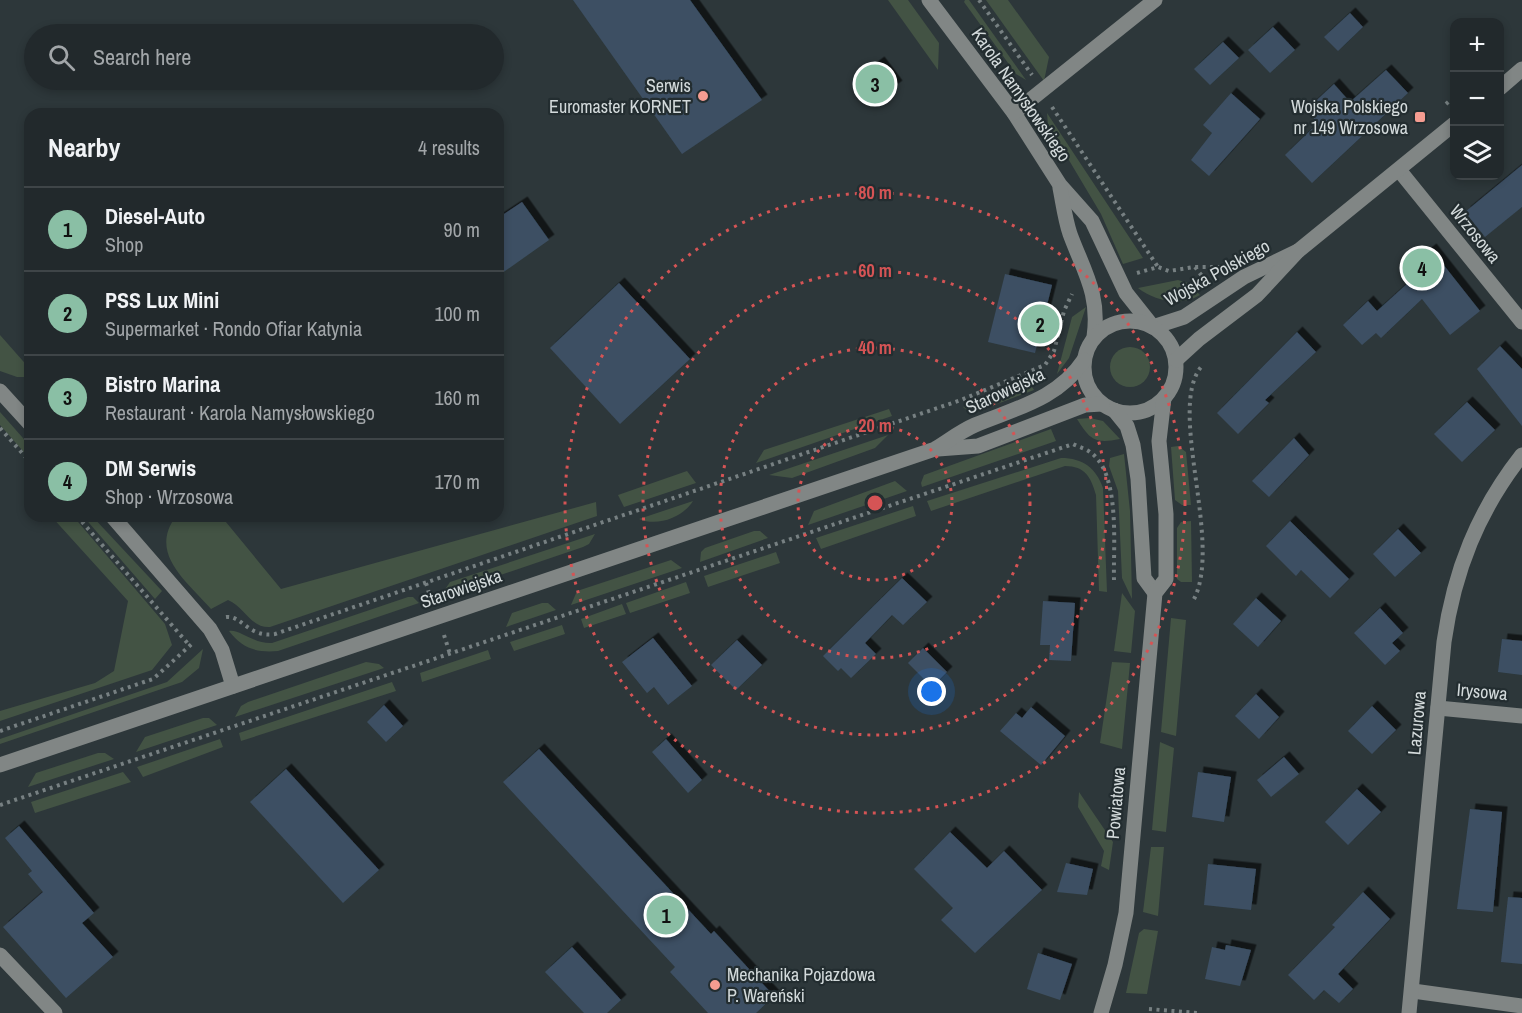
<!DOCTYPE html>
<html lang="en">
<head>
<meta charset="utf-8">
<style>
	:root { --surface:#22292c; --page:#2a3134; --text:#f1f3f6; --muted:#a2a6a9; --line:#3f4548; --accent:#8abfa5 }
	body { margin:0; font-family:"Archivo Narrow",sans-serif; background:var(--page); color:var(--text) }
	.controls { position:absolute; right:18px; top:18px; display:grid; overflow:hidden; border-radius:12px; box-shadow:0 3px 9px #0003 }
	.controls button { width:54px; height:54px; display:grid; place-items:center; padding:0; border:0; border-bottom:2px solid var(--line); background:var(--surface); color:var(--text); font:30px sans-serif }
	.you { position:absolute; left:932px; top:692px; width:21px; height:21px; margin:-15px; border:4px solid #fff; border-radius:50%; background:#1a73e8; box-shadow:0 0 0 9px #1a73e833 }
	.badge { display:grid; place-items:center; width:39px; height:39px; border-radius:50%; background:var(--accent); color:#111; font-size:20px; font-weight:700 }
	.pin { position:absolute; translate:-50% -50%; border:3px solid #fff; box-shadow:0 2px 6px #0006 }
	.list { margin:0; padding:0; list-style:none }
	h2 { display:flex; justify-content:space-between; align-items:center; height:78px; margin:0; padding:0 24px; font-size:26px }
	h2 small { font-size:20px; font-weight:400; color:var(--muted) }
	.list li { display:grid; grid-template-columns:39px 1fr auto; gap:18px; align-items:center; box-sizing:border-box; height:84px; padding:0 24px; border-top:2px solid var(--line) }
	.list b { display:block; font-size:22px; white-space:nowrap }
	.list p { margin:0; font-size:20px; white-space:nowrap; color:var(--muted) }
	.list em { font-size:20px; font-style:normal; color:var(--muted) }
	.icon { flex:none; width:33px; height:33px; fill:none; stroke:currentColor; stroke-width:2; stroke-linecap:round; stroke-linejoin:round }
	.map { position:relative; flex:none; width:1522px; height:1013px; overflow:hidden }
	.search { position:absolute; background:var(--surface); box-shadow:0 3px 9px #0003; left:24px; top:24px; width:480px; height:66px; display:flex; align-items:center; gap:15px; box-sizing:border-box; padding:0 21px; border-radius:33px; color:var(--muted); font-size:22px }
	.panel { position:absolute; background:var(--surface); box-shadow:0 3px 9px #0003; left:24px; top:108px; width:480px; height:414px; border-radius:18px }
	.map>svg:first-child { display:block }
	.green { fill:#435344 }
	.building { fill:#3c4f63; filter:url(#shadow) }
	.lines { fill:none; stroke-linecap:round; stroke-linejoin:round }
	.path { stroke:#778082; stroke-width:4; stroke-dasharray:3 4.5; stroke-linecap:butt }
	.minor { stroke:#818685; stroke-width:15 }
	.ring { fill:none; stroke:#d55455; stroke-width:3; stroke-dasharray:3 6 }
	.poi-dot { fill:#f59c91; stroke:#232d30; stroke-width:2 }
	.labels { text-anchor:middle; stroke-width:4.5; stroke-linejoin:round; paint-order:stroke }
	.poi-label { font-size:18px; fill:#d3dadb; stroke:#232d30; text-anchor:end }
	.street-label { font-size:18px; fill:#d3dadb; stroke:#232d30 }
	.centre { fill:#d55455; stroke:#232d30; stroke-width:3 }
	.ring-label { font-size:18px; text-anchor:middle; font-weight:bold; fill:#d55455; stroke:#232d30; stroke-width:4.5; stroke-linejoin:round; paint-order:stroke }
</style>
</head>
<body>
<div class="map">
<svg width="1522" height="1013" viewBox="0 0 1522 1013">
	<defs>
		<filter id="shadow"><feDropShadow dx="5.5" dy="-5.5" stdDeviation="0" flood-color="#0009"/></filter>
	</defs>
	<rect width="100%" height="100%" fill="#2d373a"/>
	<!-- green -->
	<g class="green">
		<polygon points="888,0 908,0 939,43 938,70"/>
		<polygon points="965,0 969,0 1026,80 1016,74 964,2"/>
		<polygon points="986,0 1008,0 1049,57 1044,81"/>
		<polygon points="1047,113 1143,258 1123,264 1101,214 1048,125"/>
		<path d="M1178,280L1188,283L1200,295C1180,307 1155,301 1138,288Z"/>
		<polygon points="1086,307 1069,358 1057,374 1072,317"/>
		<polygon points="0,335 30,369 30,377 17,377 0,371"/>
		<circle cx="1130" cy="367" r="20"/>
		<polygon points="1029,382 1034,390 971,414 963,407"/>
		<polygon points="889,409 892,416 756,463 764,450"/>
		<polygon points="0,412 30,446 30,459 0,425"/>
		<path d="M1090,418L1103,421L1120,439C1095,444 1090,440 1077,419Z"/>
		<polygon points="1051,429 1056,441 922,487 921,483 924,475"/>
		<polygon points="888,435 875,448 792,478 769,475"/>
		<polygon points="1178,446 1186,452 1191,505 1182,505 1175,500 1171,447"/>
		<polygon points="1124,454 1130,511 1132,599 1122,578 1118,491 1109,466 1110,458"/>
		<path d="M1061,458C1083,458 1096,468 1103,488L1107,592L1099,591L1096,495C1091,477 1085,466 1065,466L931,511L927,501Z"/>
		<polygon points="687,471 696,483 624,507 618,495"/>
		<polygon points="895,481 907,491 808,525 814,511"/>
		<path d="M693,501C683,517 658,527 639,519Z"/>
		<path d="M596,502L597,516L270,627C250,628 245,607 228,600L211,609C187,581 148,554 176,516H221L281,589Z"/>
		<polygon points="913,506 916,516 821,549 816,538"/>
		<polygon points="51,516 73,516 165,624 172,645 152,670 0,721 0,711 95,683 114,671 128,601"/>
		<polygon points="83,516 92,516 162,591 155,599"/>
		<polygon points="1191,521 1192,582 1181,582 1177,579 1177,528 1181,522"/>
		<polygon points="754,531 760,531 768,538 700,562 701,552 705,548"/>
		<polygon points="595,534 589,544 583,547 445,594 444,591 450,582"/>
		<polygon points="776,552 780,563 708,587 704,576"/>
		<polygon points="671,560 682,568 571,605 577,591"/>
		<polygon points="686,582 690,593 630,613 626,603"/>
		<polygon points="1122,593 1135,611 1131,653 1114,651"/>
		<path d="M408,597H413L419,603L278,651C256,653 242,648 229,631C240,629 253,644 272,643Z"/>
		<polygon points="542,603 548,603 556,610 506,627 512,613"/>
		<polygon points="622,604 626,614 584,628 581,619"/>
		<polygon points="1171,618 1186,620 1176,736 1161,732"/>
		<polygon points="562,625 565,634 514,651 510,642"/>
		<polygon points="203,649 199,668 182,682 0,744 0,739 167,682"/>
		<polygon points="488,650 491,659 422,682 420,673"/>
		<polygon points="366,662 379,664 384,668 235,717 241,706 248,702"/>
		<polygon points="1112,662 1130,663 1122,749 1100,743"/>
		<polygon points="392,682 396,691 241,741 239,733"/>
		<polygon points="203,718 209,718 217,725 136,752 145,737"/>
		<polygon points="220,739 223,747 143,777 137,767"/>
		<polygon points="1160,742 1174,748 1166,832 1152,830"/>
		<polygon points="98,753 105,753 114,759 28,787 36,773"/>
		<polygon points="123,772 131,782 35,813 31,802"/>
		<polygon points="1079,792 1113,842 1109,870 1101,866 1104,851 1078,807"/>
		<polygon points="1151,847 1164,847 1158,916 1143,912"/>
		<polygon points="1144,929 1158,931 1147,994 1126,993 1139,933"/>
	</g>
	<!-- building -->
	<g class="building">
		<polygon points="573,0 690,0 762,100 682,154"/>
		<polygon points="1350,13 1363,27 1338,51 1324,37"/>
		<polygon points="1273,27 1295,50 1270,73 1248,50"/>
		<polygon points="1223,42 1239,58 1210,85 1194,69"/>
		<polygon points="879,62 897,86 870,106 852,82"/>
		<polygon points="1386,70 1408,93 1312,183 1285,155 1318,123 1306,110 1334,84 1350,102"/>
		<polygon points="1231,93 1260,119 1209,176 1191,160 1212,133 1203,125"/>
		<polygon points="1522,165 1522,207 1485,237 1465,212"/>
		<polygon points="522,202 549,240 498,276 498,218"/>
		<polygon points="1431,249 1480,311 1450,335 1422,299 1381,338 1376,333 1362,345 1343,325 1368,301 1377,311 1409,282 1401,272"/>
		<polygon points="1005,274 1052,285 1035,353 988,342"/>
		<polygon points="619,283 690,359 620,424 550,348"/>
		<polygon points="1297,332 1316,352 1265,400 1269,403 1238,434 1217,413"/>
		<polygon points="1500,346 1522,369 1522,426 1477,369"/>
		<polygon points="1467,402 1495,430 1462,462 1434,434"/>
		<polygon points="1294,438 1309,455 1269,497 1252,481"/>
		<polygon points="1290,521 1349,579 1330,598 1301,570 1296,576 1266,546"/>
		<polygon points="1398,529 1421,553 1395,577 1373,554"/>
		<polygon points="902,578 927,602 903,625 892,615 865,643 876,654 851,678 841,668 838,671 823,656"/>
		<polygon points="1256,598 1281,621 1258,647 1233,624"/>
		<polygon points="1043,601 1075,603 1071,661 1049,660 1050,645 1040,645"/>
		<polygon points="1380,608 1403,633 1392,643 1400,651 1385,665 1354,633"/>
		<polygon points="653,638 692,686 668,705 654,687 647,693 622,662"/>
		<polygon points="1502,639 1522,641 1522,675 1498,672"/>
		<polygon points="737,640 762,665 736,690 711,665"/>
		<polygon points="923,648 947,672 932,687 908,663"/>
		<polygon points="1256,694 1279,717 1259,739 1235,716"/>
		<polygon points="384,705 403,726 386,742 367,722"/>
		<polygon points="1372,706 1396,730 1372,754 1348,731"/>
		<polygon points="1031,707 1065,736 1041,765 1000,731 1016,713 1022,718"/>
		<polygon points="666,739 702,780 688,793 652,752"/>
		<polygon points="539,749 711,934 714,931 774,996 756,1013 708,1013 670,972 675,967 503,782"/>
		<polygon points="1284,757 1299,774 1271,797 1257,780"/>
		<polygon points="286,769 379,870 343,903 250,802"/>
		<polygon points="1198,772 1231,777 1224,822 1192,817"/>
		<polygon points="1357,789 1381,812 1348,845 1325,822"/>
		<polygon points="1470,809 1502,812 1493,912 1457,909"/>
		<polygon points="19,826 94,913 82,923 113,957 66,998 3,927 43,892 28,874 32,871 5,838"/>
		<polygon points="950,832 987,868 1004,851 1042,890 975,953 941,920 953,908 914,869"/>
		<polygon points="1066,863 1093,869 1087,895 1057,892"/>
		<polygon points="1208,864 1256,869 1251,910 1204,905"/>
		<polygon points="1363,892 1390,919 1338,974 1353,989 1339,1003 1324,990 1314,1000 1288,975 1335,927 1332,925"/>
		<polygon points="1508,897 1522,898 1522,964 1501,962"/>
		<polygon points="1226,945 1251,950 1240,986 1205,979 1212,947 1225,950"/>
		<polygon points="572,947 621,1000 607,1013 584,1013 545,972"/>
		<polygon points="1038,953 1072,964 1060,1000 1027,989"/>
	</g>
	<g class="lines">
		<!-- path -->
		<g class="path">
			<polyline points="979,0 1032,75"/>
			<polyline points="1446,104 1454,97"/>
			<polyline points="1052,107 1158,267"/>
			<polyline points="1195,267 1205,280"/>
			<polyline points="1137,273 1158,267 1169,271 1194,267 1220,267"/>
			<polyline points="0,428 30,462"/>
			<polyline points="77,516 190,646"/>
			<polyline points="426,583 431,600"/>
			<path d="M1194,599C1223,542 1167,410 1201,367"/>
			<path d="M226,617C242,615 248,638 275,634L961,400L1045,365L1054,351L1064,311L1072,294"/>
			<polyline points="444,635 450,654"/>
			<polyline points="0,731 153,679 194,642"/>
			<path d="M0,805L1073,444C1079,447 1086,449 1090,452C1121,473 1113,547 1114,580"/>
			<polyline points="1149,1009 1197,1013"/>
		</g>
		<!-- minor -->
		<g class="minor">
			<polyline points="929,0 1014,113 1060,185 1092,221 1126,293 1153,327 1184,317 1244,277 1298,251"/>
			<polyline points="1500,88 1522,69"/>
			<polyline points="1014,113 1155,0"/>
			<polyline points="1399,170 1522,322"/>
			<path d="M1060,188C1063,203 1065,219 1070,234C1084,272 1100,294 1094,337"/>
			<circle cx="1130" cy="367" r="46"/>
			<polyline points="1176,360 1199,339 1257,295 1298,251 1454,124"/>
			<polyline points="0,391 30,424"/>
			<polyline points="1114,410 1127,426 1133,445 1138,479 1144,578 1155,593"/>
			<polyline points="938,449 978,446 1085,405 1102,404"/>
			<polyline points="112,516 210,629 222,650 233,686"/>
			<polyline points="1438,708 1522,716"/>
			<path d="M0,765L935,449C948,441 961,431 975,425C1016,408 1058,399 1084,360"/>
			<polyline points="0,955 55,1013"/>
			<polyline points="1413,991 1522,1006"/>
			<polyline points="1101,1013 1115,965 1126,913 1155,593 1166,579 1166,514 1159,441 1164,398"/>
			<path d="M1409,1013L1444,642C1454,571 1478,511 1522,455"/>
		</g>
	</g>
	<!-- distance rings -->
	<g class="ring">
		<circle cx="875" cy="503" r="77"/>
		<circle cx="875" cy="503" r="155"/>
		<circle cx="875" cy="503" r="232"/>
		<circle cx="875" cy="503" r="310"/>
	</g>
	<!-- markers -->
	<g class="poi-dot">
		<circle cx="703" cy="96" r="6"/>
		<rect x="1414" y="111" width="12" height="12" rx="3"/>
		<circle cx="715" cy="985" r="6"/>
	</g>
	<g class="labels">
		<!-- poi labels -->
		<g class="poi-label">
			<text x="691" y="92">Serwis<tspan x="691" dy="21">Euromaster KORNET</tspan></text>
			<text x="1408" y="113">Wojska Polskiego<tspan x="1408" dy="21">nr 149 Wrzosowa</tspan></text>
			<text x="727" y="981" text-anchor="start">Mechanika Pojazdowa<tspan x="727" dy="21">P. Wareński</tspan></text>
		</g>
		<!-- street labels -->
		<g class="street-label">
			<text transform="translate(1021 95) rotate(55)" y="6">Karola Namysłowskiego</text>
			<text transform="translate(1475 234) rotate(51)" y="6">Wrzosowa</text>
			<text transform="translate(1217 273) rotate(-29)" y="6">Wojska Polskiego</text>
			<text transform="translate(1005 391) rotate(-25)" y="6">Starowiejska</text>
			<text transform="translate(461 589) rotate(-19)" y="6">Starowiejska</text>
			<text transform="translate(1482 692) rotate(5)" y="6">Irysowa</text>
			<text transform="translate(1417 723) rotate(-85)" y="6">Lazurowa</text>
			<text transform="translate(1116 803) rotate(-85)" y="6">Powiatowa</text>
		</g>
	</g>
	<circle cx="875" cy="503" r="9" class="centre"/>
	<g class="ring-label">
		<text x="875" y="199">80 m</text>
		<text x="875" y="277">60 m</text>
		<text x="875" y="354">40 m</text>
		<text x="875" y="432">20 m</text>
	</g>
</svg>
<div class="controls">
<button>+</button>
<button>−</button>
<button><svg class="icon" aria-label="layers" viewBox="0 0 24 24"><path d="M12 4l9 5-9 5-9-5zM3 14l9 5 9-5"/></svg></button>
</div>
<div class="you"></div>
<div class="pin badge" style="left:666px;top:915px">1</div>
<div class="pin badge" style="left:1040px;top:324px">2</div>
<div class="pin badge" style="left:875px;top:84px">3</div>
<div class="pin badge" style="left:1422px;top:268px">4</div>
<div class="search"><svg class="icon" aria-label="search" viewBox="0 0 24 24"><circle cx="10" cy="10" r="6"/><path d="M15 15l6 6"/></svg>Search here</div>
<section class="panel">
<h2>Nearby<small>4 results</small></h2>
<ul class="list">
<li><span class="badge">1</span><div><b>Diesel-Auto</b><p>Shop</p></div><em>90 m</em></li>
<li><span class="badge">2</span><div><b>PSS Lux Mini</b><p>Supermarket · Rondo Ofiar Katynia</p></div><em>100 m</em></li>
<li><span class="badge">3</span><div><b>Bistro Marina</b><p>Restaurant · Karola Namysłowskiego</p></div><em>160 m</em></li>
<li><span class="badge">4</span><div><b>DM Serwis</b><p>Shop · Wrzosowa</p></div><em>170 m</em></li>
</ul>
</section>
</div>
</body>
</html>
